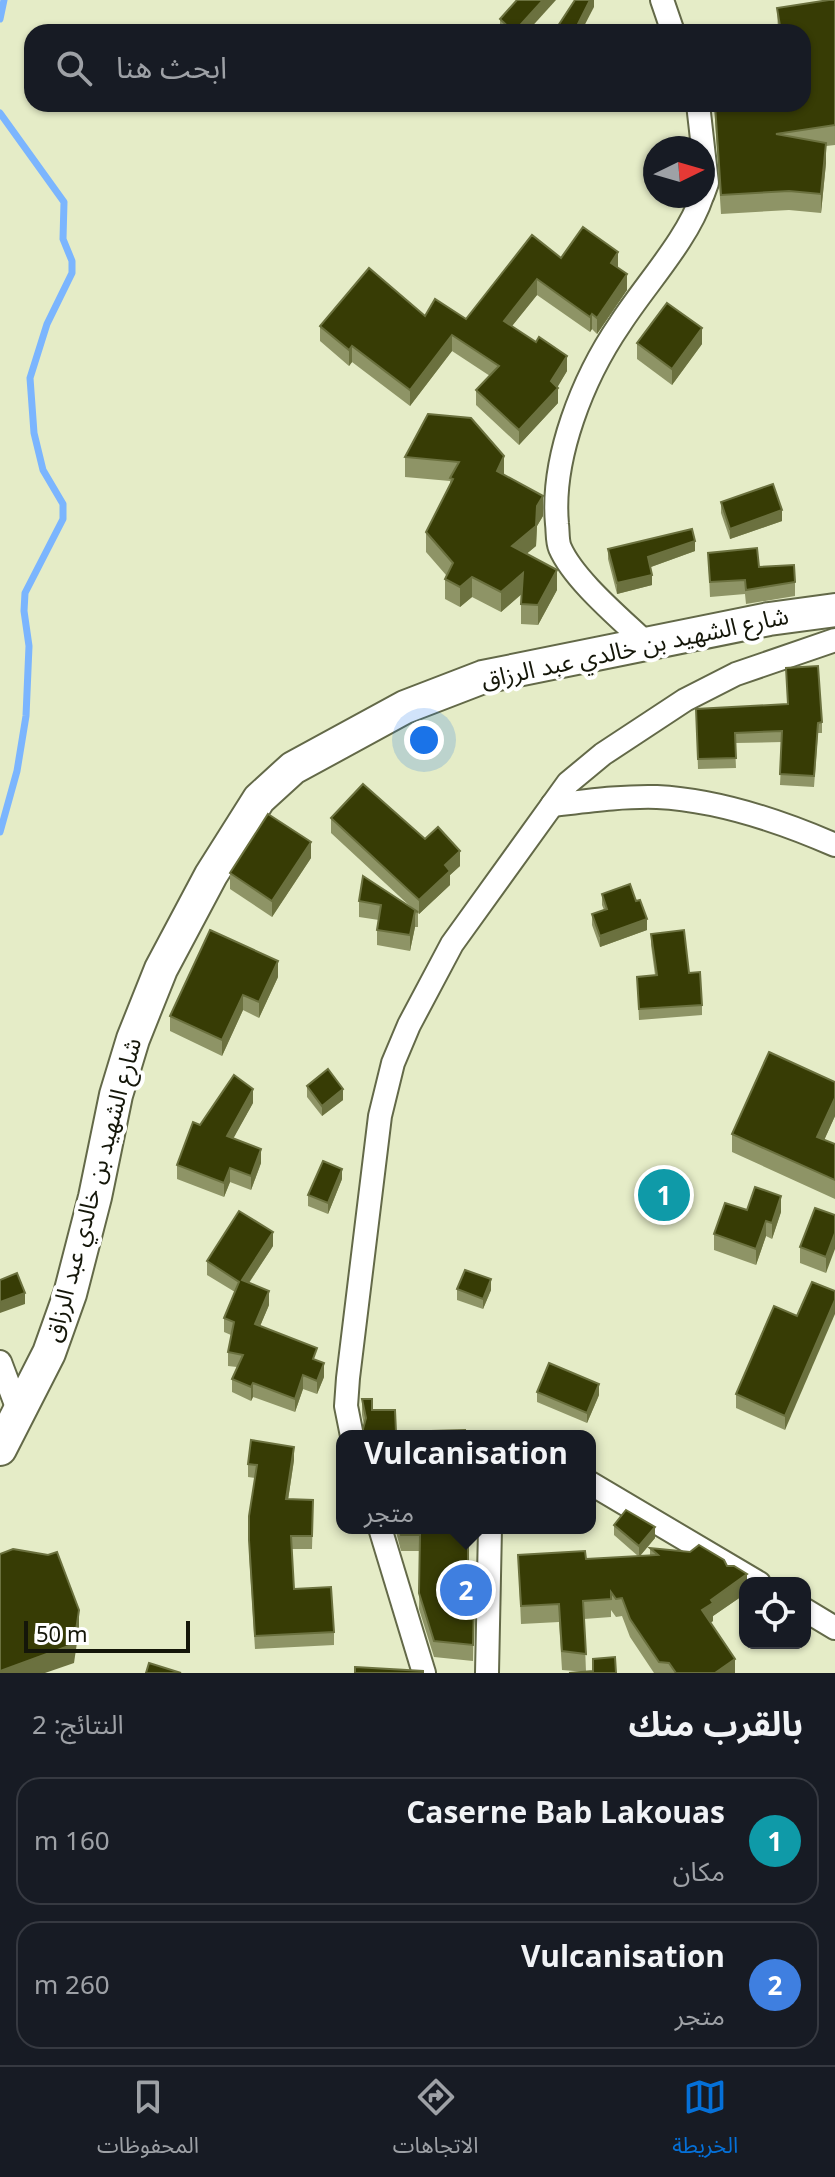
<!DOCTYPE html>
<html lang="ar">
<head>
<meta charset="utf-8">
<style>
	:root { --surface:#171b24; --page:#242831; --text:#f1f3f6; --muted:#9ea1a6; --line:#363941; --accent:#0570d8 }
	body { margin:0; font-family:Georgia,"Noto Sans Arabic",serif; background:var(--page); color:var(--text); direction:rtl }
	.controls { position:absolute; right:24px; bottom:24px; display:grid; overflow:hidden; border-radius:16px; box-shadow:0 2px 6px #0004 }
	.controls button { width:72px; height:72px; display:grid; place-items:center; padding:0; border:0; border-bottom:2px solid var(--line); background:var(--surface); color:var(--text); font:40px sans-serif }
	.compass { position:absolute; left:643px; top:136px; width:72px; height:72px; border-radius:50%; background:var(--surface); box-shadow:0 2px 6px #0004; rotate:85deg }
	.scale { position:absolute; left:24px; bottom:20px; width:166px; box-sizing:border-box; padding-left:8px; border:4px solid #141609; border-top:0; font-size:22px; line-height:28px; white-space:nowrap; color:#141609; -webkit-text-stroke:6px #fff; paint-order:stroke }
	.you { position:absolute; left:424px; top:740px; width:28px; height:28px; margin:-20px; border:6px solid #fff; border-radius:50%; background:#1a73e8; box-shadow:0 0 0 12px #1a73e833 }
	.badge { display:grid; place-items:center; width:52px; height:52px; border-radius:50%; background:var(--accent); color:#fff; font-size:26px; font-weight:700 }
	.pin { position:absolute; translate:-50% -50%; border:4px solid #fff; box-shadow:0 2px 8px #0006 }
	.popup { position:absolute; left:336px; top:1430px; width:260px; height:104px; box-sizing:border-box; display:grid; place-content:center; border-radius:16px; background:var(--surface); filter:drop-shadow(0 2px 6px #0005); font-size:26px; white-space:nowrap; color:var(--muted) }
	.popup b { font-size:30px; color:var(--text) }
	.popup::after { content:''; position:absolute; left:50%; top:100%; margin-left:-16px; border:16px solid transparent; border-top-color:var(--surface) }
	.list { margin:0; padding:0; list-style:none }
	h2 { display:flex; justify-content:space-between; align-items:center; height:104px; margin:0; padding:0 32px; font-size:34px }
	h2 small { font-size:26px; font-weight:400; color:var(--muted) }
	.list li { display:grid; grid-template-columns:52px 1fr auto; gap:24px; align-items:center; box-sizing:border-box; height:128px; margin:0 16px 16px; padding:0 16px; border:2px solid var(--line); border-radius:24px }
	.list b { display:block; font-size:30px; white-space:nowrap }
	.list p { margin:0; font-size:26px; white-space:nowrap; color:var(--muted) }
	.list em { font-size:26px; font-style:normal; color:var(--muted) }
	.icon { flex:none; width:44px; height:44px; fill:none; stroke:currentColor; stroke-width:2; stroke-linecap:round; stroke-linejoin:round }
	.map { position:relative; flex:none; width:835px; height:1673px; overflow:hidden; direction:ltr }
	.search { position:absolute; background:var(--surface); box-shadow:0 2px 6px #0004; left:24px; right:24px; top:24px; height:88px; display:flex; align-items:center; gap:20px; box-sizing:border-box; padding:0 28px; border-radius:24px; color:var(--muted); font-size:30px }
	.sheet { height:392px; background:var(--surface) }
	nav { display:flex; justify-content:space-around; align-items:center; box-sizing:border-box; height:112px; border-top:2px solid var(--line); background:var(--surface); font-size:22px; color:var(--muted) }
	nav a { display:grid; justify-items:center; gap:4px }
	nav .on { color:var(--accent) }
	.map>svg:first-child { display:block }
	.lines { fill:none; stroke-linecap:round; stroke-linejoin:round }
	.stream { stroke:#7bb5fe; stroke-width:7 }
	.minor-casing { stroke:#636948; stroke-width:26 }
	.secondary-casing { stroke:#636948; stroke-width:36 }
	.minor { stroke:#fff; stroke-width:22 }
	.secondary { stroke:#fff; stroke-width:32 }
	.wall { fill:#8e9466 }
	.shaded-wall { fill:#6b713f }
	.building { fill:#373c05; stroke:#6b713f; stroke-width:2 }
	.labels { text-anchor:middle; stroke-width:8; stroke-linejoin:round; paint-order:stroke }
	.street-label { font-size:24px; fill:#141609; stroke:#fff }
</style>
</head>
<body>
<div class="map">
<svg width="835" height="1673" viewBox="0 0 835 1673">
	<rect width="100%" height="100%" fill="#e5ecc7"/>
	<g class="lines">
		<!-- stream -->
		<g class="stream">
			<polyline points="0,19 4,0"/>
			<polyline points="0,113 64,202 63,239 72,261 72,273 47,324 30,378 34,433 43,470 63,504 63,519 25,593 24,611 29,646 26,716 17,771 0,832"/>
		</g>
		<!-- minor casing -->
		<g class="minor-casing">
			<g id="minor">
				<polyline points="662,0 673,32"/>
				<polyline points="698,104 707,183 703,194"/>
				<path d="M646,643C620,618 574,580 560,548C557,541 558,531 557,524C551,458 583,378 620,324C645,285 688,239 702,196"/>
				<path d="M552,805C587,801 622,796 657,797C718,800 780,821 835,845"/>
				<polyline points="0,1362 20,1415"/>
				<polyline points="352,1436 346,1406 348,1378 380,1116 393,1063 409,1025 452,944 568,783 603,754 685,700 736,674 835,640"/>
				<polyline points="590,1483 759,1583"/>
				<polyline points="380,1528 424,1673"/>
				<polyline points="805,1610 835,1628"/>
				<polyline points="487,1673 490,1528"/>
			</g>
		</g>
		<!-- secondary casing -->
		<g class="secondary-casing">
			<polyline id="secondary" points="0,1449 49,1353 70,1294 95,1197 116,1095 133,1039 161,969 211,875 259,799 293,768 405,707 483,677 769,619 835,610"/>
		</g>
		<!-- minor -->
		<use href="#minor" class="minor"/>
		<!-- secondary -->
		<use href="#secondary" class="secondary"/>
	</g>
	<!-- wall -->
	<g class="wall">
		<polygon points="835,0 835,145 826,146 826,163 821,213 789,210 721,214 714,104 803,104 803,32 778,32 777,8"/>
		<polygon points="500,19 527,32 500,32"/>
		<polygon points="561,258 618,268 627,290 597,334 592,329 590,332 537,295 512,326 567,371 557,387 558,403 519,445 476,405 476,390 490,376 452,351 410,406 352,362 349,366 320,341 320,326 425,316 466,319"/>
		<polygon points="637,343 702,344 672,385 637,359"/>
		<polygon points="428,414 504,476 543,516 537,526 536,546 526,554 557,590 538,625 521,624 521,594 501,612 472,597 460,607 445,599 445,579 446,575 426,552 426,532 450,485 450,481 405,477 405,457"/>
		<polygon points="721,502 782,521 730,539 721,513"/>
		<polygon points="608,549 695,551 651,567 652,585 617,594 608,559"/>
		<polygon points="708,553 759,567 795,582 795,596 746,604 745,594 710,597"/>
		<polygon points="786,668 822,722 822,733 818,733 814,787 780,785 782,742 735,743 736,768 698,769 696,709 788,704"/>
		<polygon points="331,818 425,839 460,866 450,875 450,885 419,914 418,913 418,927 415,927 410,951 377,945 377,930 379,920 359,917 359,901 412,908 331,833"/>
		<polygon points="311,858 272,917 230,889 230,873"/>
		<polygon points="602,894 636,901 647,930 600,947 592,925 592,914 604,910 602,905"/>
		<polygon points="651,934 689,973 702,1005 702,1015 639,1020 637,977 655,975 651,945"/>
		<polygon points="278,977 259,1018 243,1010 222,1056 170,1031 170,1016"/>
		<polygon points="835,1082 835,1116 824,1140 835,1144 835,1199 732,1152 732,1134"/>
		<polygon points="307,1086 343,1100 322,1116 307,1097"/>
		<polygon points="253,1103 233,1138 261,1163 251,1190 230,1182 224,1197 177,1179 177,1165 200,1125"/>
		<polygon points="342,1179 328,1214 308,1206 308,1195"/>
		<polygon points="781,1212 772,1239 766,1236 756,1265 714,1250 714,1234"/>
		<polygon points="835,1215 826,1273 800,1263 800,1247"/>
		<polygon points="273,1246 249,1283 269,1305 260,1326 317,1361 324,1377 317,1394 303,1389 295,1412 253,1397 251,1401 232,1392 232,1379 237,1367 228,1366 228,1352 231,1335 224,1332 224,1318 235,1292 207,1275 207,1261"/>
		<polygon points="457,1289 491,1290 483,1309 457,1300"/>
		<polygon points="797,1316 785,1430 736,1408 736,1394"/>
		<polygon points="537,1392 599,1395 587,1423 537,1402"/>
		<polygon points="362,1399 372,1399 363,1436 364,1425 362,1415"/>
		<polygon points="294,1460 288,1500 313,1513 312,1549 292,1549 294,1589 334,1632 334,1645 255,1649 249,1553 249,1516 255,1478 248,1477 248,1464"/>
		<polygon points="614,1525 655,1538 640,1556 650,1555 650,1548 727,1566 747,1583 745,1583 745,1594 713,1616 713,1621 710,1623 735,1673 654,1673 630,1637 622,1616 616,1617 611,1610 611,1617 584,1619 586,1672 562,1670 559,1622 521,1624 518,1555 586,1559 638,1556 614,1535"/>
		<polygon points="395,1528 469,1528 468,1604 474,1605 473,1661 434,1657 419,1609 420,1551 401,1551"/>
	</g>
	<!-- shaded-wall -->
	<g class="shaded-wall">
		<polygon points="543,0 556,0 527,32 514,32"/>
		<polygon points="590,0 594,0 594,7 581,32 574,32"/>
		<polygon points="826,143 826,163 821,213 821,194"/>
		<polygon points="618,252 618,268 611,263"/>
		<polygon points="627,274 627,290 597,334 597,318"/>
		<polygon points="537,279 537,295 504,336 504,321"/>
		<polygon points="592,314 592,329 590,332 590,317"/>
		<polygon points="702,328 702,344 672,385 672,369"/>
		<polygon points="452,335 452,351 410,406 410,390"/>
		<polygon points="352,346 352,362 349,366 349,350"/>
		<polygon points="567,356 567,371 554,393 558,388 558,403 519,445 519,430"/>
		<polygon points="504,456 504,476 497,471"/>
		<polygon points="543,496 543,516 537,526 536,546 512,566 512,546"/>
		<polygon points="782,510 782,521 730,539 730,529"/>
		<polygon points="695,541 695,551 648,568 648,557"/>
		<polygon points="557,570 557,590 538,625 538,605"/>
		<polygon points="523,573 523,593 501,612 501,592"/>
		<polygon points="652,575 652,585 617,594 617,583"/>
		<polygon points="472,577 472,597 460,607 460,587"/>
		<polygon points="311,842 311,858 272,917 272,901"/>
		<polygon points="460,851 460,866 450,875 450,885 419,914 419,900 445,865"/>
		<polygon points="415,911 415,927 410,951 410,935"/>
		<polygon points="647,919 647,930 600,947 600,936"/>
		<polygon points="278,961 278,977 259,1018 259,1002"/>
		<polygon points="243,995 243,1010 222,1056 222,1040"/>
		<polygon points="253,1089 253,1103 227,1150 227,1136"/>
		<polygon points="343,1089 343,1100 322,1116 322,1106"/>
		<polygon points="835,1098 835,1116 817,1156 817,1137"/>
		<polygon points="261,1149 261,1163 251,1190 251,1176"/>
		<polygon points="230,1168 230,1182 224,1197 224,1183"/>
		<polygon points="342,1169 342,1179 328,1214 328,1203"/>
		<polygon points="781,1196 781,1212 772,1239 772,1223"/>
		<polygon points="766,1221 766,1236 756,1265 756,1249"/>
		<polygon points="273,1232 273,1246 242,1293 242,1280"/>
		<polygon points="835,1233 835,1249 826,1273 826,1257"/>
		<polygon points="491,1279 491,1290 483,1309 483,1299"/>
		<polygon points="269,1291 269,1305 255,1338 255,1324"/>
		<polygon points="25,1293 25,1304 0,1313 0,1302"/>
		<polygon points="835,1300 835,1314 785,1430 785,1416"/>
		<polygon points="324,1363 324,1377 317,1394 317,1381"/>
		<polygon points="303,1375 303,1389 295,1412 295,1399"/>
		<polygon points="253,1383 253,1397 251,1401 251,1387"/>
		<polygon points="599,1384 599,1395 587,1423 587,1413"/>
		<polygon points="294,1447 294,1460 286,1513 286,1499"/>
		<polygon points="655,1527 655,1538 639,1557 639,1546"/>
		<polygon points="747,1574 747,1583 745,1583 745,1594 713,1616 713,1621 702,1628 702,1610 711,1600"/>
		<polygon points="79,1610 79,1629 74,1663 45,1673 0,1673 0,1671"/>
		<polygon points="735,1659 735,1673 715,1673"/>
	</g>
	<!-- building -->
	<g class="building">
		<polygon points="517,0 543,0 514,32 500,19"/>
		<polygon points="575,0 590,0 574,32 554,32"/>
		<polygon points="829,0 835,0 835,125 776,134 826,143 821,194 789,191 721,195 715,104 803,104 803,32 781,32 777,8"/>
		<polygon points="583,227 618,252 611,263 627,274 597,318 592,314 590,317 537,279 504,321 536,342 539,337 567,356 551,381 558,388 519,430 476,390 499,366 452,335 410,390 352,346 349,350 320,326 369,268 425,316 435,299 466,319 532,235 561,258"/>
		<polygon points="667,303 702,328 672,369 637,343"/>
		<polygon points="428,414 471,418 504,456 497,471 543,496 537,506 536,526 512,546 557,570 538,605 521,604 523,573 501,592 472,577 460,587 445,579 453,563 426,532 453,479 450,478 459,462 405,457"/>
		<polygon points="773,484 782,510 730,529 721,502"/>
		<polygon points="692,529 695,541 648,557 652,575 617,583 608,549"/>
		<polygon points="757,548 759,567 794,565 795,582 746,590 745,580 710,582 708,553"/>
		<polygon points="818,666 822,722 818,723 814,776 780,774 782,731 735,733 736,758 698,759 696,709 788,704 786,668"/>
		<polygon points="363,784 425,839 438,827 460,851 445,865 450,871 419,900 331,818"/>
		<polygon points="268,814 311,842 272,901 230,873"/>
		<polygon points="363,876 418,912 415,911 410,935 377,930 381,905 359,901"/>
		<polygon points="630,884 636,901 640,900 647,919 600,936 592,914 607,909 602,894"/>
		<polygon points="210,930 278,961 259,1002 243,995 222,1040 170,1016"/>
		<polygon points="684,930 689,973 700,972 702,1005 639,1009 637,977 657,975 651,934"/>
		<polygon points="769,1052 835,1082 835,1098 817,1137 835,1144 835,1180 732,1134"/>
		<polygon points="328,1069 343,1089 322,1106 307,1086"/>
		<polygon points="234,1075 253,1089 227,1136 261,1149 251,1176 230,1168 224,1183 177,1165 193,1122 200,1125"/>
		<polygon points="323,1161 342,1169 328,1203 308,1195"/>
		<polygon points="755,1187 781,1196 772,1223 766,1221 756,1249 714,1234 725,1203 747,1210"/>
		<polygon points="815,1208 835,1215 835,1233 826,1257 800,1247"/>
		<polygon points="239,1211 273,1232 242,1280 269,1291 255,1324 317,1348 313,1359 324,1363 317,1381 303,1375 295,1399 253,1383 251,1387 232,1379 243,1355 228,1352 234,1322 224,1318 239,1282 207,1261"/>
		<polygon points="465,1270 491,1279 483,1299 457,1289"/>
		<polygon points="17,1273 25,1293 0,1302 0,1280"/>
		<polygon points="812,1282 835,1291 835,1300 785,1416 736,1394 774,1306 797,1316"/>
		<polygon points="549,1363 599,1384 587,1413 537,1392"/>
		<polygon points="362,1399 372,1399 372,1410 395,1410 396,1432 465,1430 465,1436 363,1436 363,1429 366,1418"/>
		<polygon points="251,1440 294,1447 286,1499 313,1500 312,1536 291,1536 294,1589 331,1587 334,1632 255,1636 249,1540 249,1516 257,1465 248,1464"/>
		<polygon points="626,1510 655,1527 639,1546 614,1525"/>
		<polygon points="399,1528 468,1528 468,1604 474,1605 473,1645 434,1641 419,1593 420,1535 401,1535"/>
		<polygon points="699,1545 724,1560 727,1566 734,1566 747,1574 711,1600 713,1603 702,1610 735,1659 715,1673 676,1673 669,1663 659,1662 630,1619 622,1598 616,1599 611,1592 611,1599 583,1601 586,1654 562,1651 559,1604 521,1606 518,1555 585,1551 586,1559 658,1555 650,1548 690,1552"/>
		<polygon points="13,1549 48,1555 57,1552 79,1610 74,1644 0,1671 0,1554"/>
		<polygon points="615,1657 616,1673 569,1673 593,1671 593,1659"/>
		<polygon points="149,1663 181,1673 146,1673"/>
		<polygon points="355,1667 423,1671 423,1673 355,1673"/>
	</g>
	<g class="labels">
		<!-- street labels -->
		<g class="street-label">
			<text transform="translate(635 648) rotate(-12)" y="8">شارع الشهيد بن خالدي عبد الرزاق</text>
			<text transform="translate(93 1190) rotate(-75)" y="8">شارع الشهيد بن خالدي عبد الرزاق</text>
		</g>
	</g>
</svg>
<div class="controls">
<button><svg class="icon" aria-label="locate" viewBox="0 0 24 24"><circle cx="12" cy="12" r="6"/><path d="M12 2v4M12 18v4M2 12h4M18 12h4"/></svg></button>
</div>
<svg class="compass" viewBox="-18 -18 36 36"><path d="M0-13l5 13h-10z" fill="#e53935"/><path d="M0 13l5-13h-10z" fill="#9ea1a6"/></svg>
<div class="scale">50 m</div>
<div class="you"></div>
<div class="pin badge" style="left:664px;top:1195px;background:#0f9aa8">1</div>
<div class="pin badge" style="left:466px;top:1590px;background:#3f7fe0">2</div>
<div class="popup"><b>Vulcanisation</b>متجر</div>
<div class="search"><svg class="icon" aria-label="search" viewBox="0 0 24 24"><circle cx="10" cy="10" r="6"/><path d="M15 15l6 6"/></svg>ابحث هنا</div>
</div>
<section class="sheet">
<h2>بالقرب منك<small>النتائج: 2</small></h2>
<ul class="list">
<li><span class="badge" style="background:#0f9aa8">1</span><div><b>Caserne Bab Lakouas</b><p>مكان</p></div><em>160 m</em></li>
<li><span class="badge" style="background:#3f7fe0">2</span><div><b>Vulcanisation</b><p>متجر</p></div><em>260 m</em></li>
</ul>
</section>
<nav>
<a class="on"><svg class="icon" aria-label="map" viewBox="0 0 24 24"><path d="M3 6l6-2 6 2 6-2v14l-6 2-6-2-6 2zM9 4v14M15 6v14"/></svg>الخريطة</a>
<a><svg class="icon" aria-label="directions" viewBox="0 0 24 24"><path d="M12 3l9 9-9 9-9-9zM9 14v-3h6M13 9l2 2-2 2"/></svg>الاتجاهات</a>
<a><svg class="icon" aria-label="saved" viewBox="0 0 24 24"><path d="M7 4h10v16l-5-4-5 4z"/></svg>المحفوظات</a>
</nav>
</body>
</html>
